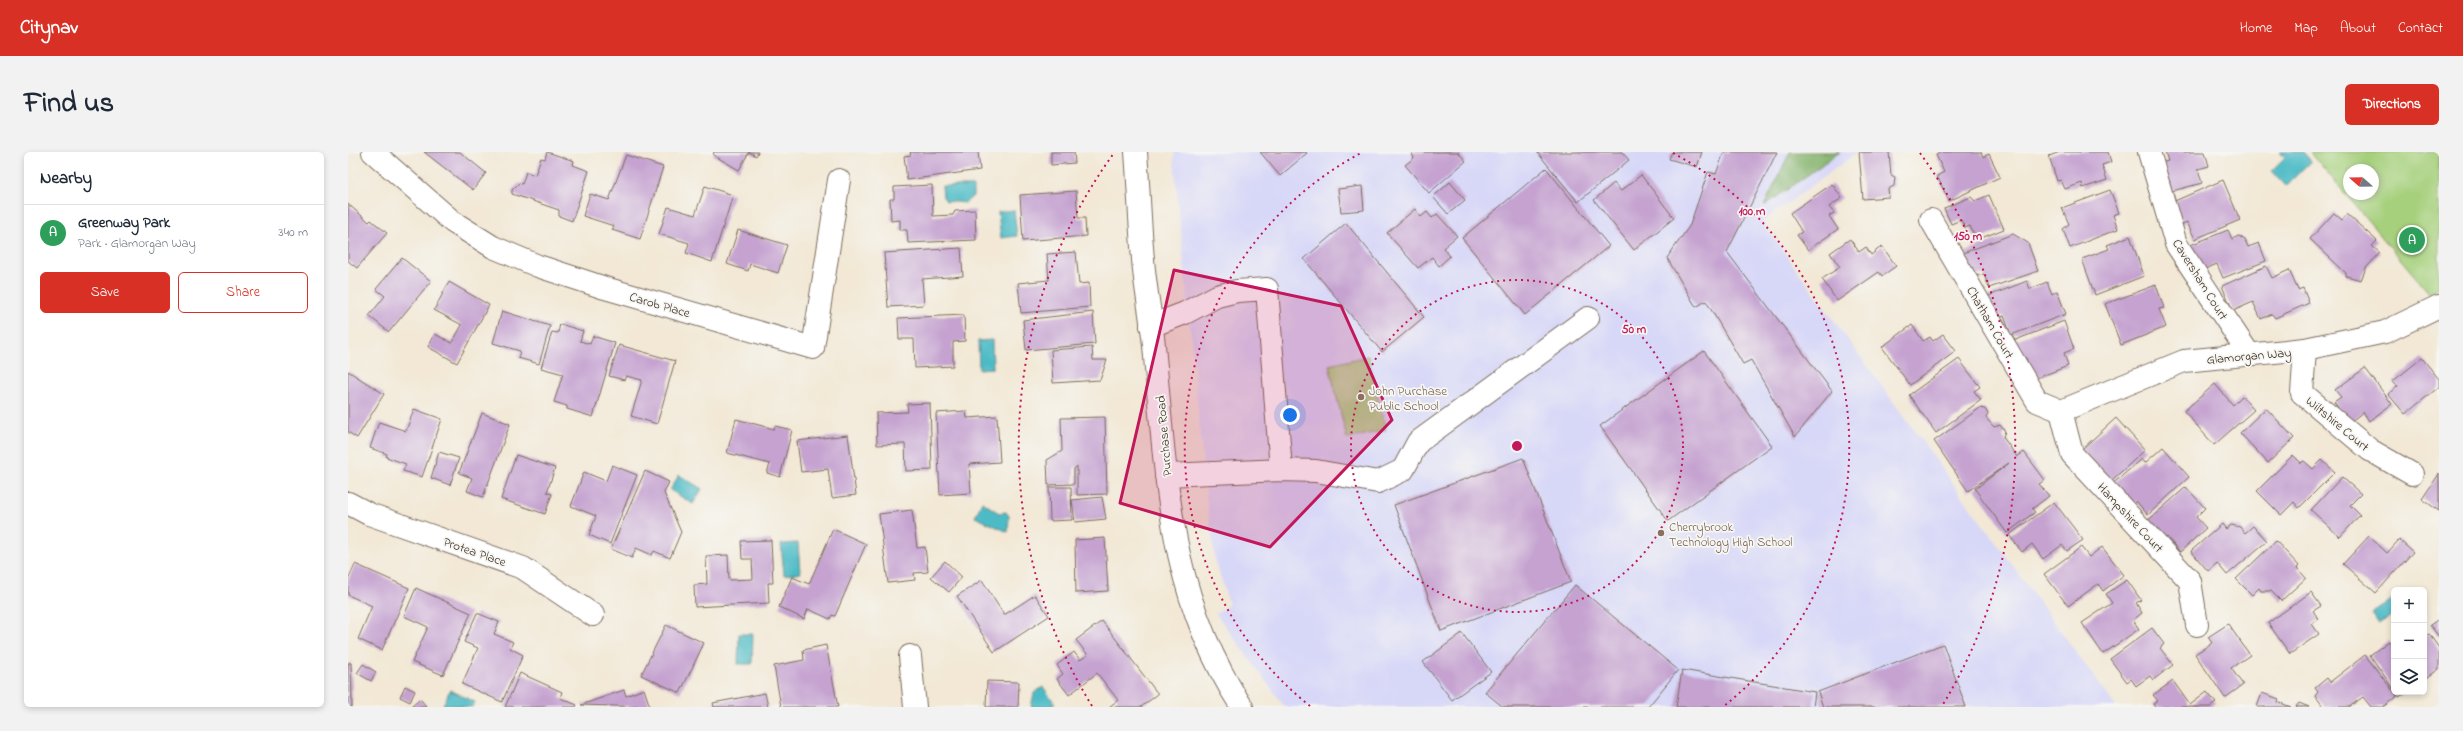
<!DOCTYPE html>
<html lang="en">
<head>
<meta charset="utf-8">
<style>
	:root { --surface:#fff; --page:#f2f2f3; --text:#1f2937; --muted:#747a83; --line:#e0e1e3; --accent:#d93025 }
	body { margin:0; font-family:"Indie Flower",sans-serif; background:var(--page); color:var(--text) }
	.controls { position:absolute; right:12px; bottom:12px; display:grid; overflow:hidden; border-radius:6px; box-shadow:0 2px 6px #0003 }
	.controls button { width:36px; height:36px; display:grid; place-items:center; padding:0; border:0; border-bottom:1px solid var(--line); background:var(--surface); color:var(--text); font:20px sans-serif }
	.compass { position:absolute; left:1995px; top:12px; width:36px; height:36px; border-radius:50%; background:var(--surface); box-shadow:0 2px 6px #0003; rotate:290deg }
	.you { position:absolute; left:942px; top:263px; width:14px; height:14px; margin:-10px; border:3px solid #fff; border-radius:50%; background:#1a73e8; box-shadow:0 0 0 6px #1a73e833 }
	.badge { display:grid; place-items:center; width:26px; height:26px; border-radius:50%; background:var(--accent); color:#fff; font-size:13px; font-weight:700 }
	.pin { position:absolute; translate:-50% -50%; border:2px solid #fff; box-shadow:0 1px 4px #0006 }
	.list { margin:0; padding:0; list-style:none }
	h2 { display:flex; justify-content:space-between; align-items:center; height:52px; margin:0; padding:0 16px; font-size:17px }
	h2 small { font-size:13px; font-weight:400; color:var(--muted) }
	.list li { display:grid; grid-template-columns:26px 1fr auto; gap:12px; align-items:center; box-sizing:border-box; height:56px; padding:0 16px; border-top:1px solid var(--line) }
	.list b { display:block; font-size:15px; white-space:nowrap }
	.list p { margin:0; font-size:13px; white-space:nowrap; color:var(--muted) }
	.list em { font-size:13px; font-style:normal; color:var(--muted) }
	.actions { display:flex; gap:8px; padding:12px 16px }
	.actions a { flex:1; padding:9px 0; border:1px solid var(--accent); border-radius:6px; text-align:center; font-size:14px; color:var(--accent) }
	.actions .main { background:var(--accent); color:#fff }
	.icon { flex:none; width:22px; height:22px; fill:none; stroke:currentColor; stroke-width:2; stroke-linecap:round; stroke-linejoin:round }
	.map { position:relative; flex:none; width:2091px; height:555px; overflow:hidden; border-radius:6px }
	header { display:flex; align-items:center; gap:24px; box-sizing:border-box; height:56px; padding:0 20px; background:var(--accent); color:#fff }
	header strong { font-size:19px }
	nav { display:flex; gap:22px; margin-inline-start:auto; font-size:14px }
	.intro { display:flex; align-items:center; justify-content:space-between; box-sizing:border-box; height:96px; padding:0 24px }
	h1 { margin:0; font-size:28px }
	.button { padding:10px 18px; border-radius:6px; background:var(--accent); color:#fff; font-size:14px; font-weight:700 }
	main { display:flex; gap:24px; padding:0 24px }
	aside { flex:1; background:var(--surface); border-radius:6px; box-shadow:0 2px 6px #0003 }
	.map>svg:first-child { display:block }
	.built { fill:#d7d7f8 }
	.green { fill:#a6d07c; stroke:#707d4d; fill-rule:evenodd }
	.forest { fill:#84b26c; stroke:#606e45 }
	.water { fill:#4dbbc6; stroke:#447272 }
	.building { fill:#c5a2d0 }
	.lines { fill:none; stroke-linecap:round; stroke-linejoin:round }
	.minor-casing { stroke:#7b6c5e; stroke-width:24 }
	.major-casing { stroke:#7b6c5e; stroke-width:24 }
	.minor { stroke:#fff; stroke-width:22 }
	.major { stroke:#fff; stroke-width:22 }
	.marked { fill:#c2185b; fill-opacity:0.2; stroke:#c2185b; stroke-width:3; stroke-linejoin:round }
	.ring { fill:none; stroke:#c2185b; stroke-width:2; stroke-dasharray:2 4 }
	.education-dot { fill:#8d6e63; stroke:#f6f6f2; stroke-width:1.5 }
	.labels { text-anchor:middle; stroke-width:3.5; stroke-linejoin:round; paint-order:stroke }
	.street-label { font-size:13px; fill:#3b2a1e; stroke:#f6f6f2 }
	.education-label { font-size:13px; fill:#785e54; stroke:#f6f6f2; text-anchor:start }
	.centre { fill:#c2185b; stroke:#f6f6f2; stroke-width:2 }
	.ring-label { font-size:12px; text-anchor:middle; font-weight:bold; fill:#c2185b; stroke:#f6f6f2; stroke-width:3.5; stroke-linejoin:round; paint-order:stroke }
</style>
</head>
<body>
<header>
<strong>Citynav</strong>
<nav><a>Home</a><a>Map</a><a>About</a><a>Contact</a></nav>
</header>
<div class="intro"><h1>Find us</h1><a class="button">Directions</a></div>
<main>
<aside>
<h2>Nearby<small></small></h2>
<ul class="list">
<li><span class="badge" style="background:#2e9e5b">A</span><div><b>Greenway Park</b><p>Park · Glamorgan Way</p></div><em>340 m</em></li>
</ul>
<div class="actions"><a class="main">Save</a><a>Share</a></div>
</aside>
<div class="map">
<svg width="2091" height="555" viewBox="0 0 2091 555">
	<rect width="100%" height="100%" fill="#f6f6f2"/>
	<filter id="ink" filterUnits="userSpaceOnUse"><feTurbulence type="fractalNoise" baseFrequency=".025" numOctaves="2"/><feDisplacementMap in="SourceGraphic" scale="8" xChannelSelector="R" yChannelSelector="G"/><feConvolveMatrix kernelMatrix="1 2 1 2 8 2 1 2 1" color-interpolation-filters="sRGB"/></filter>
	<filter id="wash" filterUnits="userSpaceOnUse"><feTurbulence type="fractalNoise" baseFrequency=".012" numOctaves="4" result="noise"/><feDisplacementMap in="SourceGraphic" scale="16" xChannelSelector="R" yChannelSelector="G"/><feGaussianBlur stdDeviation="0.9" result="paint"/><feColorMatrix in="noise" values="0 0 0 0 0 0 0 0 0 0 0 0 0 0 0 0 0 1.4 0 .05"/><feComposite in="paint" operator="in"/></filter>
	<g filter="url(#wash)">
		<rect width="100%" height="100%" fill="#f2e8d5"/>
		<!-- built -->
		<polygon class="built" points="827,0 1510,0 1414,70 1768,555 937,555 868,462 881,452 867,407 858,342 826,9"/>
		<!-- green -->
		<g class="green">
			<path d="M1962,0H2091V135L2082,142ZM2001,18H2025V42H2001Z"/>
			<polygon points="1020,204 1038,278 999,287 981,213"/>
		</g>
		<!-- forest -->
		<polygon class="forest" points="1442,0 1492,0 1416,54"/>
		<!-- water -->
		<g class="water">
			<polygon points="1932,0 1955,0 1963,9 1938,34 1924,19 1937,6"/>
			<polygon points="594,34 625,34 625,44 617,51 598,49 595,45"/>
			<polygon points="666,58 669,84 653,86 650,60"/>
			<polygon points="644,188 645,216 631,217 630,189"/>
			<polygon points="331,323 354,337 345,352 322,338"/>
			<polygon points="634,350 651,361 658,360 661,364 660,380 627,365"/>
			<polygon points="450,391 452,421 436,423 433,392"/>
			<polygon points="2046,446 2046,463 2031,472 2023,461"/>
			<polygon points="391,482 405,482 404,512 390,512"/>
			<polygon points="695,535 707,551 702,555 683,555 686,541"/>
			<polygon points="102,538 127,550 124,555 95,553"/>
		</g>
		<g id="blocks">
			<!-- building -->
			<g class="building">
				<polygon points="76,0 112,0 138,21 125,38"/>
				<polygon points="199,0 226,9 225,13 241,19 224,69 211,64 211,58 164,42 164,38 171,31 174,32 178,20 187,23 193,6 197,7"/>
				<polygon points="366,0 410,0 408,4 401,0 391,18 365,3"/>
				<polygon points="562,0 630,0 632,18 559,28 556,4 563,3"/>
				<polygon points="703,0 726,0 727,11 703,13"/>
				<polygon points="912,0 958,0 959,1 932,24"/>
				<polygon points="1063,0 1110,0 1118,9 1081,41 1057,13 1066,6"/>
				<polygon points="1189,0 1274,0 1281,8 1230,50"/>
				<polygon points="1324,0 1354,0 1349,15 1321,7"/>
				<polygon points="1376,0 1429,0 1379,100 1484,239 1447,285 1403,208 1395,212 1358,149 1348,155 1319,106 1342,73 1360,20 1368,22"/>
				<polygon points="1511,0 1541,0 1543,23 1547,25 1546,34 1540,37 1541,45 1515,47"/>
				<polygon points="1594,0 1633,0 1635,5 1641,2 1652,25 1601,49 1589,24 1596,20 1588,3"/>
				<polygon points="1712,0 1760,0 1763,10 1754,13 1759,28 1735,36 1734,31 1717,37 1713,28 1709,29 1701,4"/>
				<polygon points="1817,0 1857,0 1861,14 1850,17 1854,31 1817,41 1809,12 1820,9"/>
				<polygon points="278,3 315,15 292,87 264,78 266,74 235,64 242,42 261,48"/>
				<polygon points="1198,16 1261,94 1177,163 1114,86"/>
				<polygon points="1293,23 1326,66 1286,98 1246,48 1266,31 1273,39"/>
				<polygon points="1875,28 1892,68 1847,87 1839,70 1832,73 1822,51"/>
				<polygon points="1102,30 1117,48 1100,62 1085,45"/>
				<polygon points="1484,32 1494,46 1481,55 1486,61 1481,64 1490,77 1460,98 1449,83 1454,80 1442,61"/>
				<polygon points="584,33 585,64 605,63 607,59 627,58 628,88 560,91 559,78 552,78 552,68 543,69 542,47 546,47 546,35"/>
				<polygon points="357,34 385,43 364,110 338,101 341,91 311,82 320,55 347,63"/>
				<polygon points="1014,34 1016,58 993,60 990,37"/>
				<polygon points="1762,38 1771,61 1765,63 1770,77 1722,96 1715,77 1721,72 1714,56"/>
				<polygon points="728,39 730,66 737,66 738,84 675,89 672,43"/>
				<polygon points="1641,43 1656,77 1628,88 1622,74 1617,76 1613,68 1603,72 1596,56 1623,45 1627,49"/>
				<polygon points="0,52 21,70 23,68 39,81 9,116 0,109"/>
				<polygon points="1067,57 1073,65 1079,60 1084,66 1089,62 1109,84 1095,96 1102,104 1091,114 1084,105 1070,116 1039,81"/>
				<polygon points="1986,61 1994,68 1999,62 2029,89 2024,94 2032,101 2018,116 2013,128 1998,124 1998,121 1962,87"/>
				<polygon points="998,71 1076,165 1034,200 956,107"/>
				<polygon points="390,78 439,93 430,121 402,112 400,119 379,112"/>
				<polygon points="1880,78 1884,87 1891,84 1897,88 1900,95 1911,91 1918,109 1875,126 1869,112 1850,120 1840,94"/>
				<polygon points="1665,82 1680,91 1690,119 1641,136 1636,122 1627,124 1624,115 1621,116 1615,101"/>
				<polygon points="1782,84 1796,124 1747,143 1734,107 1761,97 1759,93"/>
				<polygon points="1502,87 1511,100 1518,95 1523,103 1534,94 1548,114 1534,124 1531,120 1489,149 1474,127 1492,115 1482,101"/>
				<polygon points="613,96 615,124 574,127 576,153 540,155 536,101"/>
				<polygon points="728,100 731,132 741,131 742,155 673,161 670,131 701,128 699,102"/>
				<polygon points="54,106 83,129 41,180 21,164 37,144 28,137"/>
				<polygon points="1918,114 1924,126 1941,118 1950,138 1955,136 1961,151 1927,166 1924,162 1913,167 1905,150 1885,159 1874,134"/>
				<polygon points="1679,129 1682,137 1699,130 1704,142 1709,139 1718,162 1663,183 1656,164 1647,167 1638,145"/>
				<polygon points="101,130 141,153 109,211 80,195 87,182 104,191 114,173 86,158"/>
				<polygon points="1808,133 1816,156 1811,157 1818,175 1773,193 1757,152"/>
				<polygon points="154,159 202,174 191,212 170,206 172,199 145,191"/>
				<polygon points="745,160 747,192 678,198 675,168"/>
				<polygon points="616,163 617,189 605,190 605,214 567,216 566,187 551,187 550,166"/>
				<polygon points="1716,169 1726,197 1716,201 1720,214 1686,227 1678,206 1672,208 1665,189"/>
				<polygon points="212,172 235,179 232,189 242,192 245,184 267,191 245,265 219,257 219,254 206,250 215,222 193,216 204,180 210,181"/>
				<polygon points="1564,173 1575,189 1582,185 1585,189 1595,182 1608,199 1562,233 1534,195"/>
				<polygon points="271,193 327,209 309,272 283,264 294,228 278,224 276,228 261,224"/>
				<polygon points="744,195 745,208 759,208 752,228 705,231 703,198"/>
				<polygon points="1356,199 1424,294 1320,369 1252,274"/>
				<polygon points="2074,206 2091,227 2091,235 2057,262 2040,242 2050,234 2044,230"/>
				<polygon points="1611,207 1632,235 1626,239 1633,248 1588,281 1561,243"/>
				<polygon points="2017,216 2044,252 2021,269 2015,260 2001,271 1986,250 1993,245 1987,238"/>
				<polygon points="0,219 36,242 9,286 0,280"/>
				<polygon points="1867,232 1885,253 1894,244 1906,258 1866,293 1836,259"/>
				<polygon points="582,251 584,318 558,319 557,292 529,293 528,261 560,260 559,252"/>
				<polygon points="1632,256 1637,257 1640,262 1638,266 1646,275 1652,273 1657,279 1655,285 1669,305 1676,300 1697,328 1691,332 1701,344 1684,357 1687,360 1659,381 1627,337 1661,311 1620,339 1586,289"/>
				<polygon points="1918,256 1946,286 1920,311 1892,281"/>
				<polygon points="66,257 94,267 74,325 55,319 58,312 38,305 39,302 22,296 31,270 58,279"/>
				<polygon points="618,259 619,266 649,264 652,310 621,312 623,341 592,343 588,261"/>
				<polygon points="134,261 162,272 135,345 119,339 124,326 111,321"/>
				<polygon points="757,265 759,342 729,343 729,314 726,317 726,332 700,333 699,308 714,299 713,266"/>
				<polygon points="1768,266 1797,298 1762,330 1733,298"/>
				<polygon points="388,267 426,277 427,274 444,278 432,325 419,321 422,312 379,301"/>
				<polygon points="500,283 508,343 484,346 480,317 453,320 449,289"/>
				<polygon points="1815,295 1841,325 1800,363 1788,349 1784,353 1762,334 1794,307 1797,311"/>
				<polygon points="91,300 111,306 102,333 83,326"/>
				<polygon points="168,303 207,316 199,340 204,342 197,362 153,347"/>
				<polygon points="1945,303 1953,311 1956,309 1965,317 1974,308 1987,320 1951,356 1946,350 1933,363 1909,339"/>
				<polygon points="1175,306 1223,430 1093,479 1046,353"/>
				<polygon points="264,313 289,323 262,392 241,383 248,364 223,354 236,320 258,329"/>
				<polygon points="297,319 321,330 316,341 333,380 322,406 306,399 304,403 288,396 284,406 263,397"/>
				<polygon points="2091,322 2091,359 2074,347"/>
				<polygon points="1994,325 2013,342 2002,353 2012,363 1992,385 1963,358"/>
				<polygon points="701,335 723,335 724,368 702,369"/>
				<polygon points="1838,335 1857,356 1848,365 1858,376 1832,400 1819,385 1813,390 1796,372"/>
				<polygon points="754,345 758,367 727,370 724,348"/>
				<polygon points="1706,350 1735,388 1719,399 1714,393 1695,407 1684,392 1674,400 1661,383"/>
				<polygon points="564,358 569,396 577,395 580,420 566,421 567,428 540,431 531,362"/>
				<polygon points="1874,372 1878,377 1883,373 1892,375 1897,381 1905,374 1919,389 1879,423 1869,411 1860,419 1843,399"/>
				<polygon points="485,377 518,392 487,464 484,463 482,467 460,457 456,467 431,455 444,425 461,432"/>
				<polygon points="2021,384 2039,401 2051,388 2065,400 2028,441 1995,412"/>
				<polygon points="757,386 760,439 728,441 727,388"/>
				<polygon points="423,388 425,431 420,431 421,451 347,455 346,433 359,432 358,404 380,403 381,428 405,427 404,407 394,407 393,389"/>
				<polygon points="1928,389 1951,414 1949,416 1958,426 1933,449 1923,439 1913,439 1911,436 1904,443 1888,427"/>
				<polygon points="1733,395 1741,405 1754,395 1776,423 1755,439 1750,432 1720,454 1696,422"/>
				<polygon points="597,409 614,425 601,440 583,425"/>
				<polygon points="7,412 61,436 34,498 10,487 24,454 0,443 0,428"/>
				<polygon points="634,428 656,463 687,443 701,464 646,500 609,444"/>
				<polygon points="1779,428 1793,448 1788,451 1794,461 1785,468 1791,477 1755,502 1734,471 1764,451 1758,442"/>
				<polygon points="1227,433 1330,518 1300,555 1155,555 1137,540"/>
				<polygon points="68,436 123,461 95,523 64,510 80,475 56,464"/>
				<polygon points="1963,440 1973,454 1965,459 1971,467 1964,472 1971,482 1942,502 1920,471"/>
				<polygon points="129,461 151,470 146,482 165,490 162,496 175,503 154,550 114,532 130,496 116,490"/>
				<polygon points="2091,467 2091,485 2082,473"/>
				<polygon points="754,469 810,542 793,555 761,555 770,548 749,521 721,543 709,527 715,522 709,513 726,500 732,508 740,503 728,488"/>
				<polygon points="1880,472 1902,503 1883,516 1895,533 1877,546 1847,502 1864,491 1860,485"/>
				<polygon points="318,473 356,491 332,541 293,523"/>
				<polygon points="1804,476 1816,492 1812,496 1825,513 1805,528 1802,524 1788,534 1783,527 1779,530 1762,507"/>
				<polygon points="1114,481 1143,520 1104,548 1075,510"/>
				<polygon points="2081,482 2091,496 2091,517 2076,528 2076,485"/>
				<polygon points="2041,489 2046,497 2046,538 2022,503"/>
				<polygon points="1595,492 1618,555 1475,555 1470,540"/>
				<polygon points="478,493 490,555 433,555 426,514 456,508 455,498"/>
				<polygon points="2017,503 2049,544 2035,555 2023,555 2015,545 2001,555 1976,555 1967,544 1970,540 1967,536 1979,526 1982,530"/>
				<polygon points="0,511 3,511 4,555 0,555"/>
				<polygon points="15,512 28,520 23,529 9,521"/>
				<polygon points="1334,518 1467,540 1465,555 1328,555"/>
				<polygon points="172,521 214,540 212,546 229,553 228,555 157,555"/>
				<polygon points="639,529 671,530 670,555 638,555"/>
				<polygon points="1825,529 1842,553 1859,540 1868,551 1862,555 1807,555 1805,552 1810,549 1805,543"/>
				<polygon points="57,534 67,539 62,550 52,545"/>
				<polygon points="296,537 302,555 233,553 276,538 278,544"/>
				<polygon points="2047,540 2059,540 2051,545"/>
				<polygon points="417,541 420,555 366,555 365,551"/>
				<polygon points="1914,541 1931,547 1930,550 1943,555 1909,555"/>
				<polygon points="72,547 79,555 63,555"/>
				<polygon points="1951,551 1961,555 1948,555"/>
			</g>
		</g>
	</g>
	<g filter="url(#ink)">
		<use href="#blocks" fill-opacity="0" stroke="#7b6c5e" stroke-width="1"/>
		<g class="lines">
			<!-- minor casing -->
			<g class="minor-casing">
				<g id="minor">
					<polyline points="25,0 105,70 145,95 190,114 257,136 465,196 491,28"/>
					<polyline points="1801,0 1828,92 1901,202"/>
					<polyline points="1583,68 1689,249 1713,259"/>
					<polyline points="803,174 837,161 869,144 889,139 919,137 933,318"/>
					<polyline points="1957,197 1954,241 2022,298 2064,322"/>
					<polyline points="1713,259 1836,209 1957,197 2037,180 2091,154"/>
					<polyline points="1713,259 1724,302 1842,429 1849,473"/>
					<polyline points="818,323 933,318 968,319 1030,330 1055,318 1070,290 1240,166"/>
					<polyline points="0,351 21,362 175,416 245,463"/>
					<polyline points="562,504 567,555"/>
				</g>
			</g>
			<!-- major casing -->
			<g class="major-casing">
				<path id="major" d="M788,0C791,39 792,79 796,118C799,147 805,175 807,205C819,333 821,443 894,555"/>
			</g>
			<!-- minor -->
			<use href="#minor" class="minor"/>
			<!-- major -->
			<use href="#major" class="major"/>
		</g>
	</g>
	<!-- marked area -->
	<path class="marked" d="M826,118L993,154L1044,268L922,395L772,351Z"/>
	<!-- distance rings -->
	<g class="ring">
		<circle cx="1169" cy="294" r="166"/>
		<path d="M962 554A332 332 0 0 1 1013 1M1325 1A332 332 0 0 1 1376 554"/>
		<path d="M744 554A498 498 0 0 1 766 1M1572 1A498 498 0 0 1 1594 554"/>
	</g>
	<!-- markers -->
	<g class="education-dot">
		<circle cx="1013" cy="245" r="4"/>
		<circle cx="1313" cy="381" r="4"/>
	</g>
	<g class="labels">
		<!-- street labels -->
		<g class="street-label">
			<text transform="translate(1853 127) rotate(58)" y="5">Caversham Court</text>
			<text transform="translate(312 152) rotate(16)" y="5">Carob Place</text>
			<text transform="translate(1643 170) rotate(60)" y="5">Chatham Court</text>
			<text transform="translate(1901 203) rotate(-5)" y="5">Glamorgan Way</text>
			<text transform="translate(1990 271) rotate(40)" y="5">Wiltshire Court</text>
			<text transform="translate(815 284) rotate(-95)" y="5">Purchase Road</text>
			<text transform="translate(1783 365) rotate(47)" y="5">Hampshire Court</text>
			<text transform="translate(127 399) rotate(19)" y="5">Protea Place</text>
		</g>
		<!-- education labels -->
		<g class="education-label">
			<text x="1021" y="243">John Purchase<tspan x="1021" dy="15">Public School</tspan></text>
			<text x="1321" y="379">Cherrybrook<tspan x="1321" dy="15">Technology High School</tspan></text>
		</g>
	</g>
	<circle cx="1169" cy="294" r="6" class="centre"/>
	<g class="ring-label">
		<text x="1404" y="63">100 m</text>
		<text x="1620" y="88">150 m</text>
		<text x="1286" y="181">50 m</text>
	</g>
</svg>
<div class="controls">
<button>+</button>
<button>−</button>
<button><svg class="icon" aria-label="layers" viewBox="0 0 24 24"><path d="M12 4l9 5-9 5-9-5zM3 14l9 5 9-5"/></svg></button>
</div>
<svg class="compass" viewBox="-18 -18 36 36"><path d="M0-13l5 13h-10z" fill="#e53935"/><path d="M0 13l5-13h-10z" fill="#747a83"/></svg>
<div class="you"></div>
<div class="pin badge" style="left:2064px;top:88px;background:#2e9e5b">A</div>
</div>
</main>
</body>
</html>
